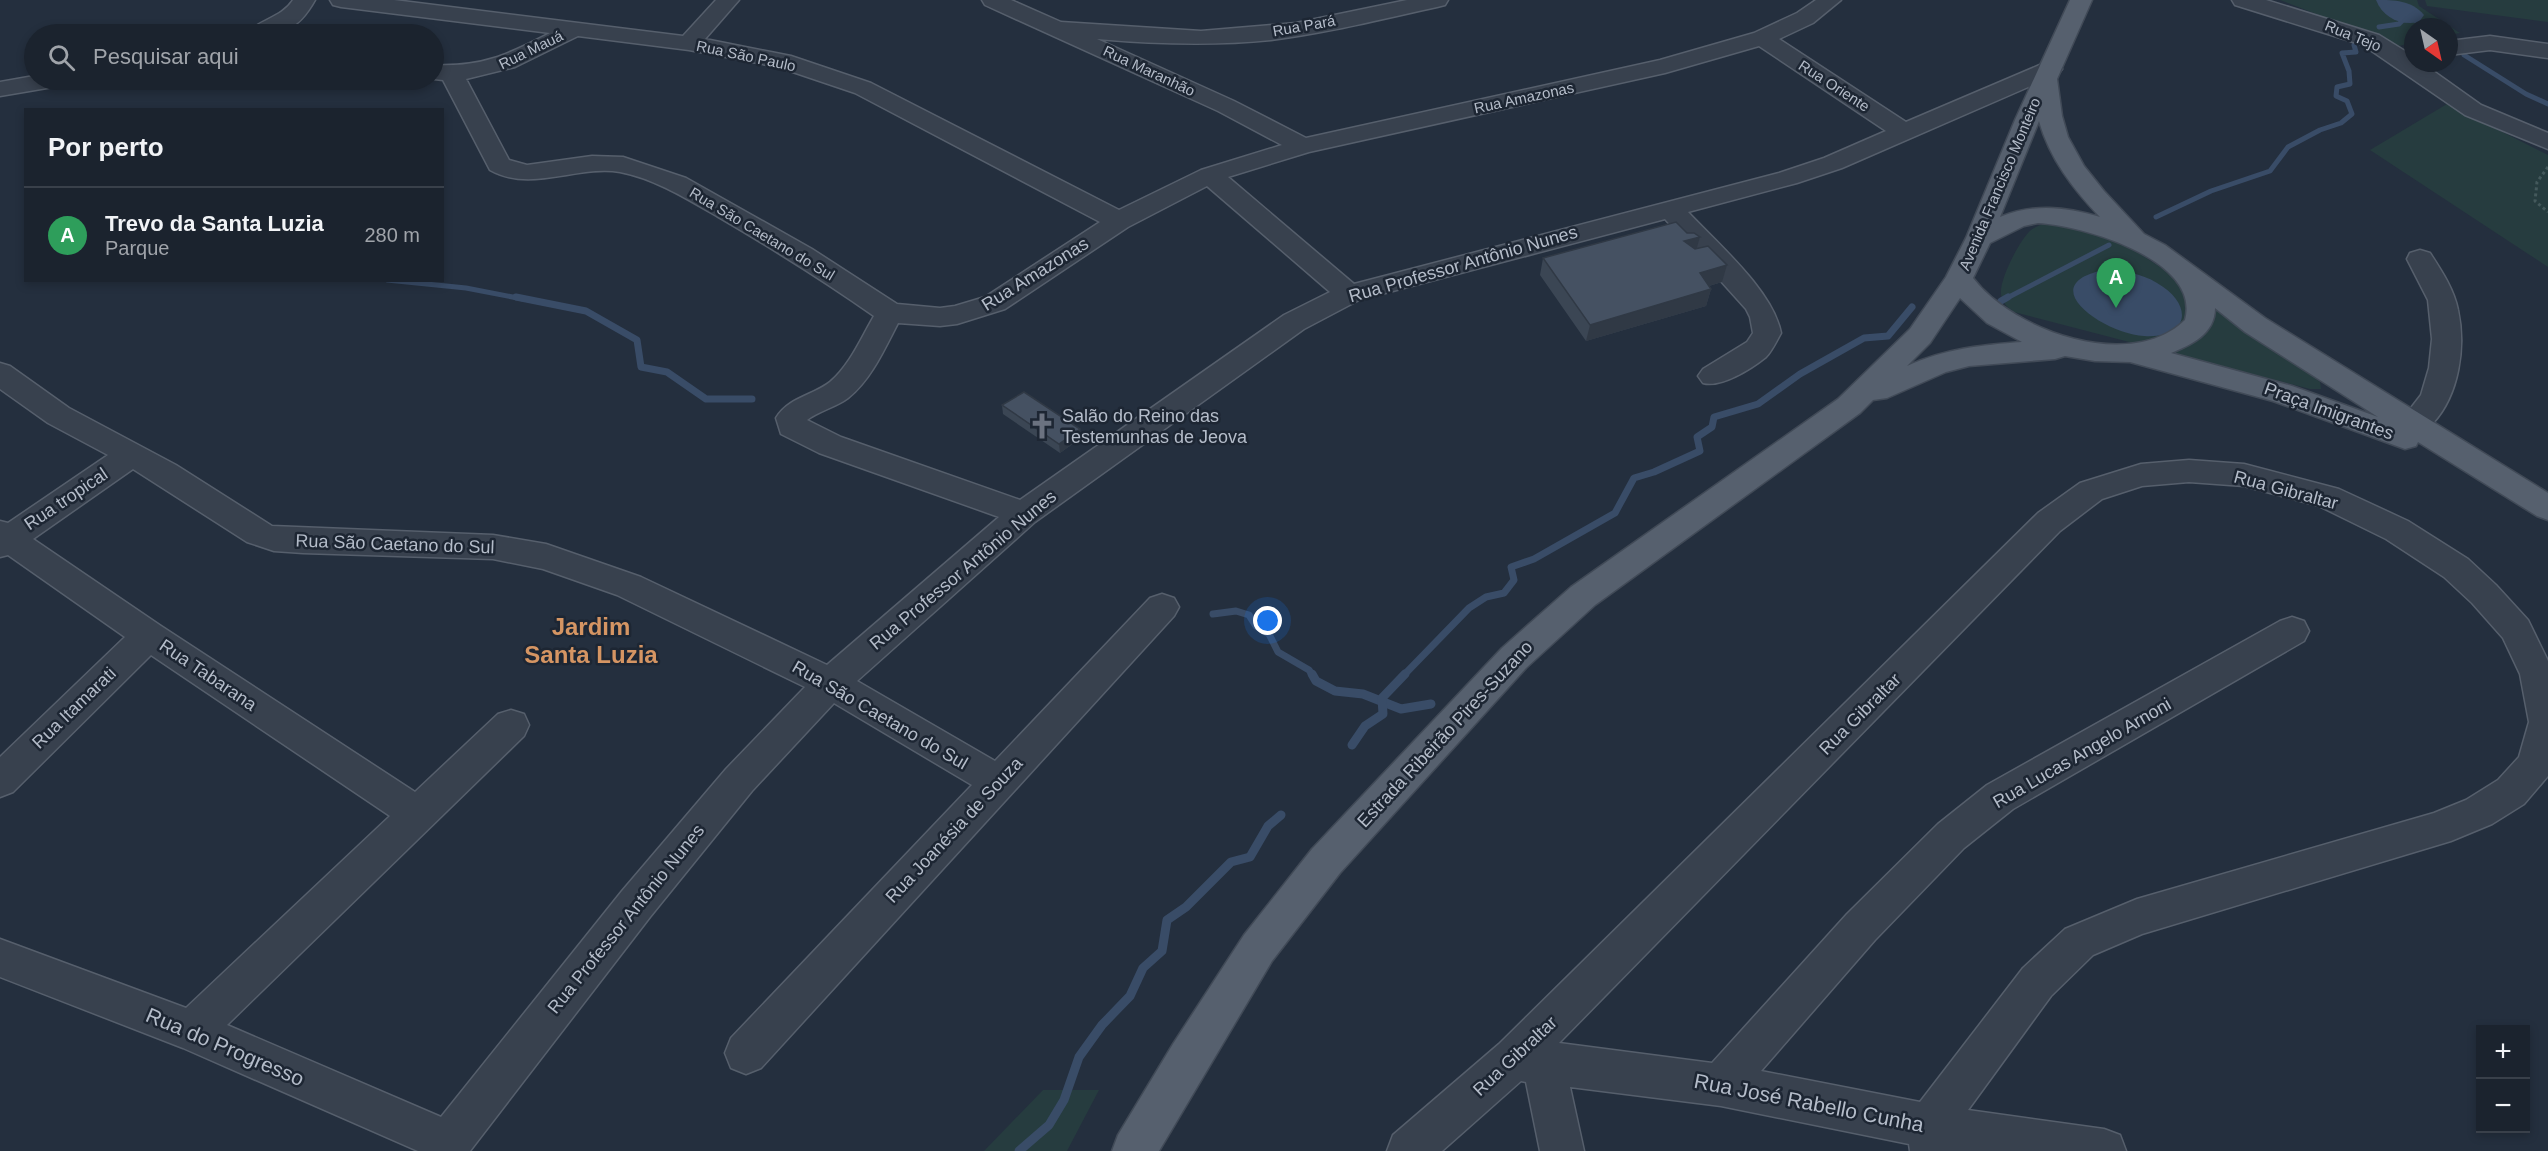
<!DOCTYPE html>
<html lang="pt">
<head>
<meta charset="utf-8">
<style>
	:root { --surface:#1b232e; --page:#242b36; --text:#f1f3f6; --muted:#a0a4aa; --line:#39404a; --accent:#1a73e8 }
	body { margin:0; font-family:Helvetica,sans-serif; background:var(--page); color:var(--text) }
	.controls { position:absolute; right:18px; bottom:18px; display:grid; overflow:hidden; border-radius:0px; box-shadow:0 3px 9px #0003 }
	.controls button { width:54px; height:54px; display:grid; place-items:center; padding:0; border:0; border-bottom:2px solid var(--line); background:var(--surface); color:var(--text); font:30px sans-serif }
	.compass { position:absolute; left:2404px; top:18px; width:54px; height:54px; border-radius:50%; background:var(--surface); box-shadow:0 3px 9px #0003; rotate:146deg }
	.you { position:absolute; left:1268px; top:621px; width:21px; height:21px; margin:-15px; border:4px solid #fff; border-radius:50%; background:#1a73e8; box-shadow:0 0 0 9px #1a73e833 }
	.badge { display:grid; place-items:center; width:39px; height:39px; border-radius:50%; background:var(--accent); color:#fff; font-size:20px; font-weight:700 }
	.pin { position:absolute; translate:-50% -50px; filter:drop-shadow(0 2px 3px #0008) }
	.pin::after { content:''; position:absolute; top:32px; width:21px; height:18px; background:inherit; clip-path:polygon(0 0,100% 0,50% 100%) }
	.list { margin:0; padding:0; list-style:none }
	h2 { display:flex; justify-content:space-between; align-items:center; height:78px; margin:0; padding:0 24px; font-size:26px }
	h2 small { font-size:20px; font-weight:400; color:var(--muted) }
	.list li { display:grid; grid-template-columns:39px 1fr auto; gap:18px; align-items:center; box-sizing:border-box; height:96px; padding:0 24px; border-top:2px solid var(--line) }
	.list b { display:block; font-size:22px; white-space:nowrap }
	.list p { margin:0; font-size:20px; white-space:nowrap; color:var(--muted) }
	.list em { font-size:20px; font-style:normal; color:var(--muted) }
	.icon { flex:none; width:33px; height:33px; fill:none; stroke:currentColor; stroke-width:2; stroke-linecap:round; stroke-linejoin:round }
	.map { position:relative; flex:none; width:2548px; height:1151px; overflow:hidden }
	.search { position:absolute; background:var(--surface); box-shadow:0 3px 9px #0003; left:24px; top:24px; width:420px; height:66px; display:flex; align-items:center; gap:15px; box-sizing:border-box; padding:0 21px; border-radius:33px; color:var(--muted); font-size:22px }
	.panel { position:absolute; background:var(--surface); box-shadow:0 3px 9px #0003; left:24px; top:108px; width:420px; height:174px; border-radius:0px }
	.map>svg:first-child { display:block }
	.green { fill:#263c3f }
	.water { fill:#394c67 }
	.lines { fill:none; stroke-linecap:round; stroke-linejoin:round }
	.stream-far2 { stroke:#394c67; stroke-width:5 }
	.stream-far1 { stroke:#394c67; stroke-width:7 }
	.stream { stroke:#394c67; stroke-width:9 }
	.river { fill:#394c67; fill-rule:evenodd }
	.minor-casing { stroke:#565f6c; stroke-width:3 }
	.major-casing { stroke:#414a57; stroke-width:3 }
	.path { stroke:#44595c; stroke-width:3; stroke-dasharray:3 3; stroke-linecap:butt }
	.minor { fill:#38414e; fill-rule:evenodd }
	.major { fill:#56606e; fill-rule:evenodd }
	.wall { fill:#3b4654 }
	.shaded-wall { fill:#303945 }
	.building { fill:#455162; stroke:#303945; stroke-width:1.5 }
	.labels { text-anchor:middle; stroke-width:5; stroke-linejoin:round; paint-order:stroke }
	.far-street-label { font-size:15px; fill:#b4bcc9; stroke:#1d2633 }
	.street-label { font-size:18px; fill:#b4bcc9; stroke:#1d2633 }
	.poi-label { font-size:18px; fill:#b4bcc9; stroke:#1d2633; text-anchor:start }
	.near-street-label { font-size:21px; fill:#b4bcc9; stroke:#1d2633 }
	.district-label { font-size:24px; font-weight:bold; fill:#d59563; stroke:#1d2633 }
</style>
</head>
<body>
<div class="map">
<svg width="2548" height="1151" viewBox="0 0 2548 1151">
	<rect width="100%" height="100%" fill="#242f3e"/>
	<!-- green -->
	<g class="green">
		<polygon points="2280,0 2417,0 2419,6 2460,33 2449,35 2449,27 2413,27 2413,43 2398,46"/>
		<polygon points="2425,0 2548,0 2548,22 2427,6"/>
		<polygon points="2447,104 2548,155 2548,267 2370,150"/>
		<path d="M2049,222L2109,234L2202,294L2308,372L2320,382L2321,389H2310L2014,312C2007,307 2002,303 2001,294C1999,280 2020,239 2031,230C2036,226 2043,224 2049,222Z"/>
		<polygon points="1043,1090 1099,1090 1067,1151 984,1151"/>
	</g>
	<!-- water -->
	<path class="water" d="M2104,270C2123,271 2141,273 2157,283C2194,304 2190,339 2144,336C2106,334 2031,285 2104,270Z"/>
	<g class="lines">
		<!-- stream-far2 -->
		<g class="stream-far2">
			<polyline points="2379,27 2399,24 2408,15 2425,27"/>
			<polyline points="2464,55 2526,94 2548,104"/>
			<polyline points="2156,217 2211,191 2270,171 2288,147 2320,130 2341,123 2352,114 2347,101 2336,96 2337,87 2350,84 2349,71 2342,53 2356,52 2354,45"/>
			<polyline points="387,280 466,288 523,299"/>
			<polyline points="2005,299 2109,245"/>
		</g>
		<!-- stream-far1 -->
		<g class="stream-far1">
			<polyline points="516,297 586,311 637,340 641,367 667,372 706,399 752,399"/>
			<polyline points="2001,301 2008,297"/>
			<polyline points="1213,614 1236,611 1249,615 1256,626 1269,634 1278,652 1309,670 1313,676"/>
			<polyline points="1403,676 1469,608 1486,597 1504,593 1514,580 1511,567 1534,559 1615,513 1634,478 1654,472 1700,451 1697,437 1712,427 1714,417 1758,404 1800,374 1864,338 1888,336 1912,307"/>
		</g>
		<!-- stream -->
		<g class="stream">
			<polyline points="1312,674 1316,681 1335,691 1363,694 1401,709 1431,704"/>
			<polyline points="1352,745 1365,726 1383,714 1382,698 1405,674"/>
			<polyline points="1019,1151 1049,1125 1064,1100 1079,1057 1102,1025 1130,996 1143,968 1162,951 1167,920 1186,907 1231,862 1250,857 1268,826 1281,815"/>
		</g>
		<!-- river -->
		<path class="river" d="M2376,0C2395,0 2411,0 2424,15L2419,22C2401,26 2383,18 2376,0Z"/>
		<!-- minor casing -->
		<g class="minor-casing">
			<g id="minor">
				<path d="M293,0H315C297,32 282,34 248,34C255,21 282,18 293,0Z"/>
				<path d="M330,0H394L683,36L716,0H739L705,39L791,56L871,83L1119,210L1201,170L1282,145L1218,111L985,5L982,0H1011L1061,22L1201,31L1296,23L1407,0H1448L1445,5L1437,7C1382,19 1327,33 1271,40C1213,46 1155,44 1097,39L1234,101L1306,138L1660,60L1754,33L1797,13L1816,0H1841L1813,23L1779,39L1906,122L2042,64L2050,62L2058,64L2062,69L2058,74L1842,168L1797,183L1688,212C1718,244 1773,291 1781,333C1777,340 1772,351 1766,357C1751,369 1721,388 1703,383L1698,376L1703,369L1747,342L1753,333L1750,317L1746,309L1665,219L1359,300L1304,329L1035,522L857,681L995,761L1150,598L1162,594L1174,598L1179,607L1174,616L761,1068L746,1074L731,1068L725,1053L731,1038L972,785L834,703L752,791L650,917L470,1151H418L183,1048L0,977V939L186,1008L390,816L151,655L13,792L0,797V757L125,637L8,555L0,557V521L8,523L108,455L48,423L0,389V363L10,366L69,408L176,465L272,526L493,535L546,544L641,577L827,665L999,517L819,453L781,434L776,418C789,397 812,396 830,382C850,365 861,338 874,316C824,281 773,249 720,218C689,200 656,179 620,172C577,165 531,193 490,170L443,80L434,79V65C483,67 507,55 550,33L341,7L333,5ZM578,36L689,50L778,67L855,93L1100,222L985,297L955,306L940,308L897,304L812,249L686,178L623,157L592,156L527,165L509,160L466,79L515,67ZM1759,46L1886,131L1824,158L1779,173L1354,284L1228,177L1309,152L1665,73ZM1207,186L1330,292L1284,315L1020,500L841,437L807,420C819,411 836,407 848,398C871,380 885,348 898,323L940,326L957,324L1005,309L1128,227ZM133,469L247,542L274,551L303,553L493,559L543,569L617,595L805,687L726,769L622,891L441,1117L227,1025L524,736L529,725L524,714L511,710L498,714L415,792L161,626L33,539Z"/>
				<polygon points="2232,0 2266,0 2379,35 2413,56 2413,63 2422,63 2481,105 2548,133 2548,149 2465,115 2363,45 2235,5"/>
				<polygon points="2490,36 2548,44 2548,58 2490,50 2449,55 2449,41"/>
				<polygon points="34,76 34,80 65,80 61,85 53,87 0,96 0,82"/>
				<path d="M2420,250L2430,253C2441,270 2454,289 2458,310C2466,347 2459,395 2433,423C2422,434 2416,438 2401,434L2397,426L2421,395L2429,368L2432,339L2428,300L2407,259L2410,253Z"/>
				<path d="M2189,460L2244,464L2339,489L2408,521L2468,559L2496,585L2528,620L2548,661V776L2524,804L2492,824L2451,841L2142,934L2093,955L2051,996L1968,1110L2104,1129L2120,1135L2126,1151H1910L1909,1144L1721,1106L1570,1087L1584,1151H1540L1526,1082L1521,1081L1442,1151H1387L1393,1135L1499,1044L2038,513L2080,483L2141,464ZM2189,482L2244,486L2319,506L2386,539L2444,577L2472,603L2503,638L2520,674L2529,722L2519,757L2498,780L2466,800L2434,813L2137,899L2065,929L2023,968L1920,1102L1761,1071L1875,940L1964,848L2013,809L2304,641L2309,631L2304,621L2292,617L2280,621L1987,785L1938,824L1847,914L1712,1063L1559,1043L2060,531L2102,499L2142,486Z"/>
			</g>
		</g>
		<!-- major casing -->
		<g class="major-casing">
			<path id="major" d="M2070,0H2092L2057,79L2062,116L2068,137L2084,166L2104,191L2144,234L2165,245L2265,318L2548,493V520L2537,516L2418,442L2416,446L2405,449L2273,401L2130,362L2095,361L2065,356L2055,359L1969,366L1946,372L1887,398L1873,400L1860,413L1595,605L1526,668L1340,873L1272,961L1159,1151H1112L1118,1135L1173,1044L1244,935L1312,849L1502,648L1571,587L1838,399L1910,329L1946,277L1966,238L2015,120ZM2039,121C2050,159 2073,189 2100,217C2066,207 2034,203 2000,217ZM2038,223C2080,225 2202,259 2185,320C2131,373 2013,331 1973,278L1990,243L2024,226ZM1960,298L1987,323L2022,342C1981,345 1944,349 1907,366L1930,343ZM2215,308L2245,332L2378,417L2292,386L2171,353C2191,345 2215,334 2215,308Z"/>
		</g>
		<!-- path -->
		<polyline class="path" points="2548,167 2537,182 2535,201 2548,212"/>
		<!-- minor -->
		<use href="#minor" class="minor"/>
		<!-- major -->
		<use href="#major" class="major"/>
	</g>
	<!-- wall -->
	<g class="wall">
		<polygon points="1700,237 1696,249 1722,282 1709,286 1711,289 1706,306 1586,341 1540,275 1543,258"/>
		<polygon points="1002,405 1080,429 1081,438 1060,453 1003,414"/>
	</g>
	<!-- shaded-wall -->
	<g class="shaded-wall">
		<polygon points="1700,237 1695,254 1684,241"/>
		<polygon points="1727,265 1722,282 1695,290 1700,273"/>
		<polygon points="1711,289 1706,306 1586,341 1590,325"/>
		<polygon points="1080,429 1081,438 1060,453 1059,444"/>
	</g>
	<!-- building -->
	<g class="building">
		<polygon points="1676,222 1687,233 1694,233 1700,237 1684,241 1695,249 1708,246 1727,265 1700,273 1711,289 1590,325 1543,258"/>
		<polygon points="1024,392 1080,429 1059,444 1002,405"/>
	</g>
	<!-- icons -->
	<defs>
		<g id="church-bare" transform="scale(2.07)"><path d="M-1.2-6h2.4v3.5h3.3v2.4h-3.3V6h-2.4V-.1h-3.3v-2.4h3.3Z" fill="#6b7280" stroke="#1d2633" stroke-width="2.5" paint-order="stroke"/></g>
	</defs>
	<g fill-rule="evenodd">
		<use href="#church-bare" x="1042" y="426"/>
	</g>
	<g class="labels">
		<!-- far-street labels -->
		<g class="far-street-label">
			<text transform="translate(1304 26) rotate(-10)" y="5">Rua Pará</text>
			<text transform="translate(2353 36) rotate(22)" y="5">Rua Tejo</text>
			<text transform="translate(531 50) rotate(-26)" y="5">Rua Mauá</text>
			<text transform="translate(746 56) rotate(12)" y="5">Rua São Paulo</text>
			<text transform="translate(1149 71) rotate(25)" y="5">Rua Maranhão</text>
			<text transform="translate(1834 86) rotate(33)" y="5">Rua Oriente</text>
			<text transform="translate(1524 98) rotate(-12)" y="5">Rua Amazonas</text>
			<text transform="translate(2000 184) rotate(-67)" y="5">Avenida Francisco Monteiro</text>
			<text transform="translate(762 234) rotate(31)" y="5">Rua São Caetano do Sul</text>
		</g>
		<!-- street labels -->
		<g class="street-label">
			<text transform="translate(1463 264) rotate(-16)" y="6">Rua Professor Antônio Nunes</text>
			<text transform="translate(1035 274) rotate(-32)" y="6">Rua Amazonas</text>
			<text transform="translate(2329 411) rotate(20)" y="6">Praça Imigrantes</text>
			<text transform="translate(2286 490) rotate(15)" y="6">Rua Gibraltar</text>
			<text transform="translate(66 499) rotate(-34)" y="6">Rua tropical</text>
			<text transform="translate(395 544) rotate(2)" y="6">Rua São Caetano do Sul</text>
			<text transform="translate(963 570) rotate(-40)" y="6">Rua Professor Antônio Nunes</text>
			<text transform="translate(208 675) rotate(34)" y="6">Rua Tabarana</text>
			<text transform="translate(74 708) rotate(-44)" y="6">Rua Itamarati</text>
			<text transform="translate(1860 714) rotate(-45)" y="6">Rua Gibraltar</text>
			<text transform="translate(880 715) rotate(30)" y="6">Rua São Caetano do Sul</text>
			<text transform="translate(1445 734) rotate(-47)" y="6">Estrada Ribeirão Pires-Suzano</text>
			<text transform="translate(2082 753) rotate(-30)" y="6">Rua Lucas Angelo Arnoni</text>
			<text transform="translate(954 830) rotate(-47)" y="6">Rua Joanésia de Souza</text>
			<text transform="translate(626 919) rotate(-51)" y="6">Rua Professor Antônio Nunes</text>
			<text transform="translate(1515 1056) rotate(-43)" y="6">Rua Gibraltar</text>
		</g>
		<!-- poi labels -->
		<g class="poi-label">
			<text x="1062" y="422">Salão do Reino das<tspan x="1062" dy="21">Testemunhas de Jeova</tspan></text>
		</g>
		<!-- near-street labels -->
		<g class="near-street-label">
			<text transform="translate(225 1047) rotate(23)" y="7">Rua do Progresso</text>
			<text transform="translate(1809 1103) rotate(11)" y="7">Rua José Rabello Cunha</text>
		</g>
		<!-- district labels -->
		<g class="district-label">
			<text x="591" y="635">Jardim<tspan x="591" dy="28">Santa Luzia</tspan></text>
		</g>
	</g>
</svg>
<div class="controls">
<button>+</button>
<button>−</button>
</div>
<svg class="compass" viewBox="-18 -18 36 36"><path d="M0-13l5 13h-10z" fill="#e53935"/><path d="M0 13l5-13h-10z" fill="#a0a4aa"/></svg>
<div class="you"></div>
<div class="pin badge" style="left:2116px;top:308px;background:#2e9e5b">A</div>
<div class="search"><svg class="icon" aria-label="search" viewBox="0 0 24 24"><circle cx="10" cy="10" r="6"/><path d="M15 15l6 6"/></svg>Pesquisar aqui</div>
<section class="panel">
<h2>Por perto<small></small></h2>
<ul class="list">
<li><span class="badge" style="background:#2e9e5b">A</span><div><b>Trevo da Santa Luzia</b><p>Parque</p></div><em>280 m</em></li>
</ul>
</section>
</div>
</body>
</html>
